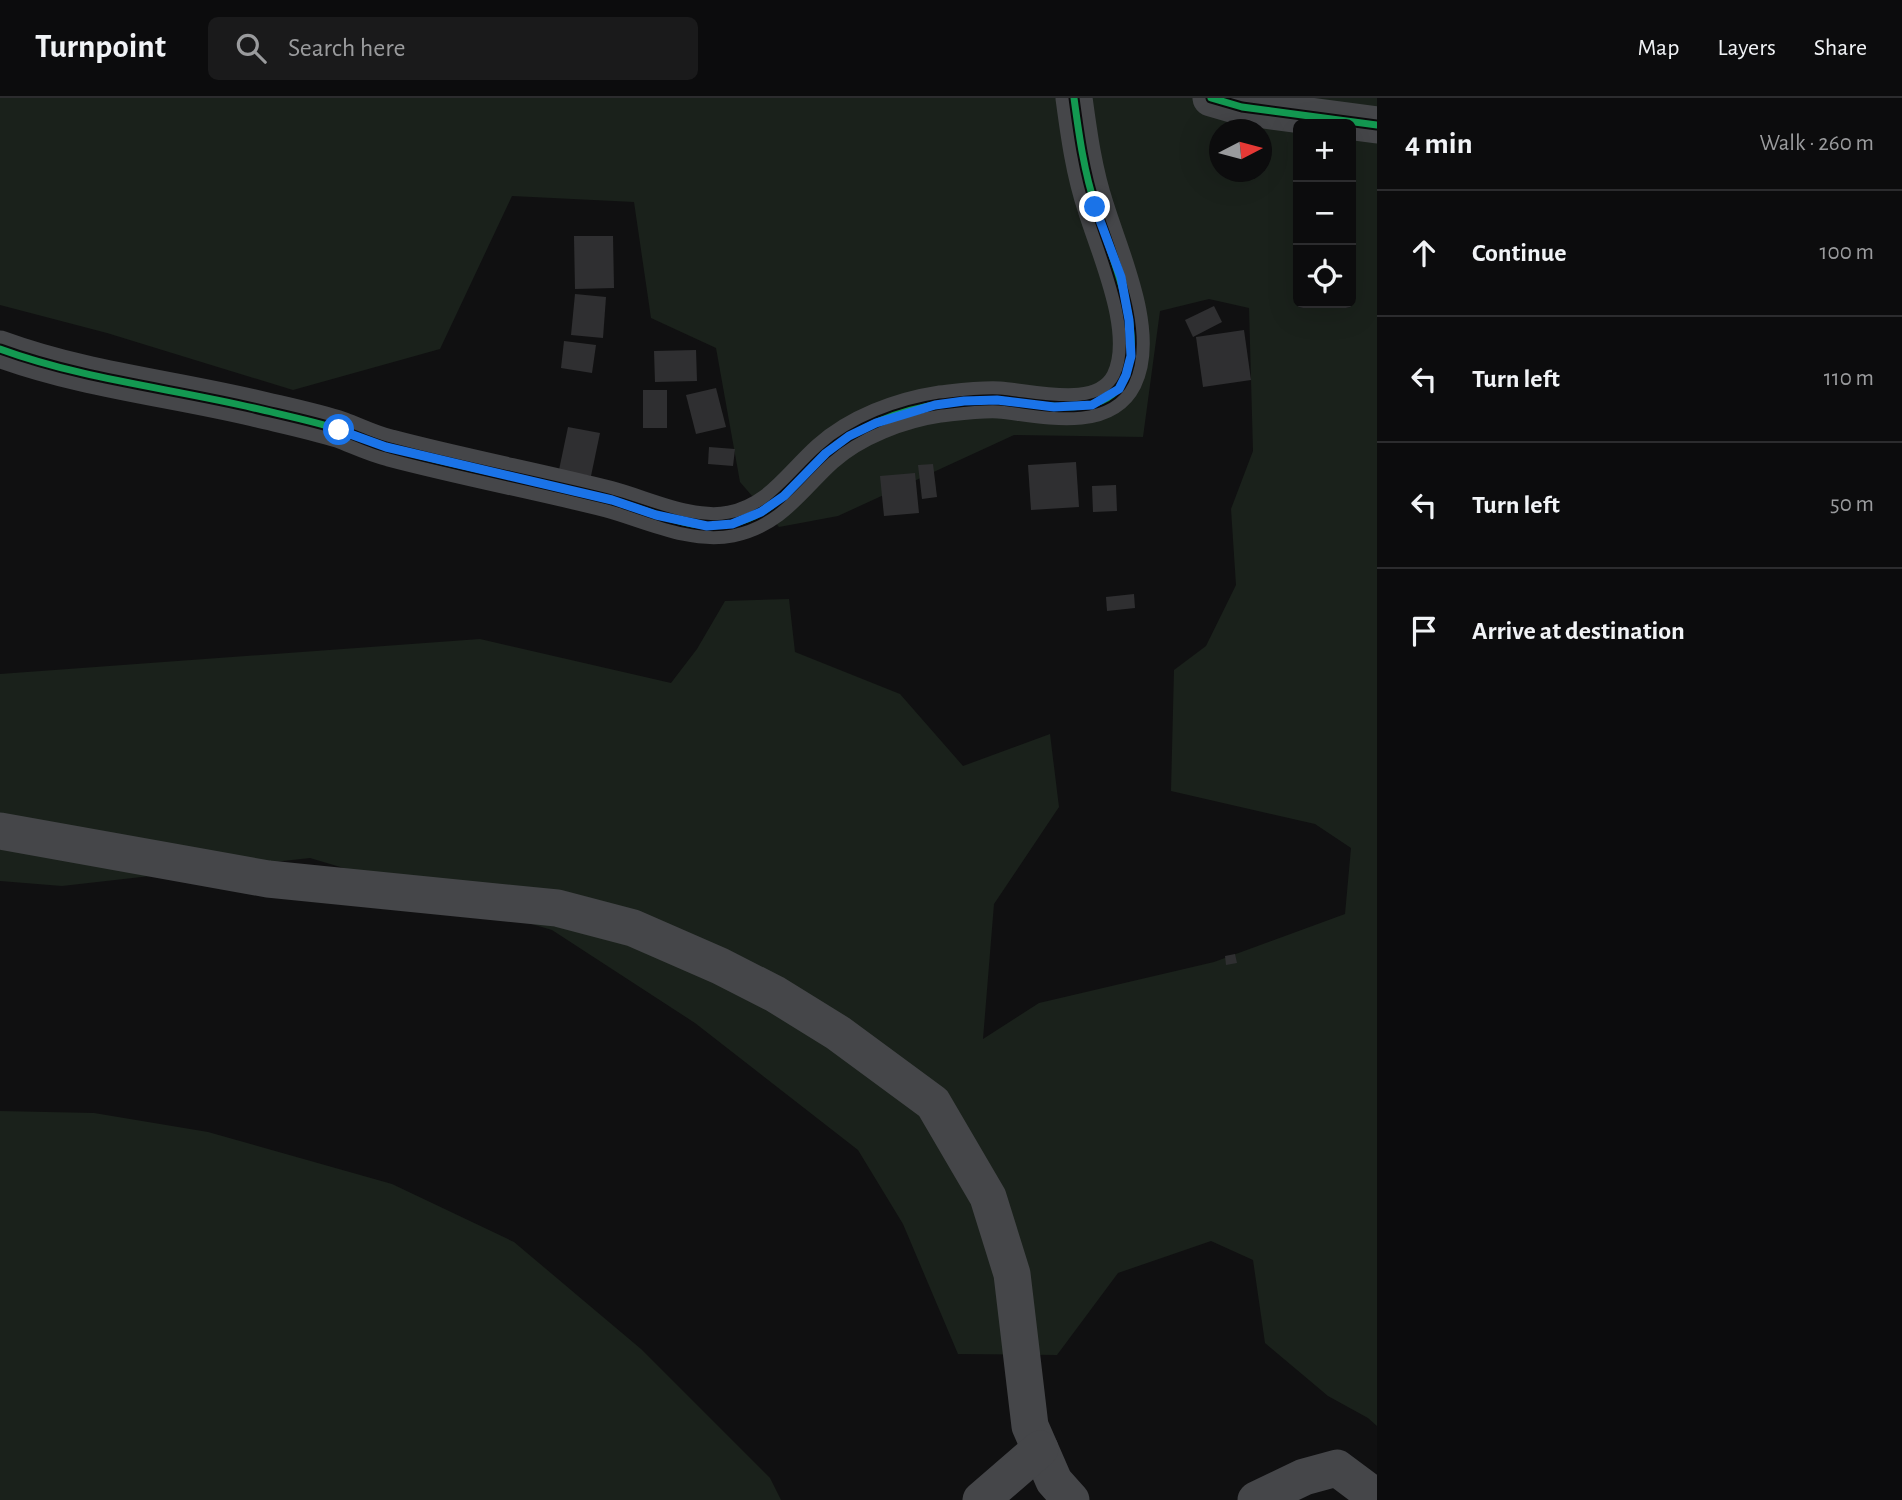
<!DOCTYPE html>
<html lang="en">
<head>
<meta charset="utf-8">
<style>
	:root { --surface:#0c0c0d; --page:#1a1a1b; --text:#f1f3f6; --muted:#9a9b9d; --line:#2c2c2e }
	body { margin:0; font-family:"Alegreya Sans",sans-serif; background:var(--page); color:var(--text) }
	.controls { position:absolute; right:21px; top:21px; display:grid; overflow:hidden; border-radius:10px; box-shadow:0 7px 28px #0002 }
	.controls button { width:63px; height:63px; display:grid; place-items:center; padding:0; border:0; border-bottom:2px solid var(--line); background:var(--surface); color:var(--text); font:35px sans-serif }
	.compass { position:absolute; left:1209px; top:21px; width:63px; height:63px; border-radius:50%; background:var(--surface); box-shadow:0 7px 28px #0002; rotate:84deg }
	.stop { position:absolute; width:21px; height:21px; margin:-16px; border:5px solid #1a73e8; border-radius:50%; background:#fff }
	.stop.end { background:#1a73e8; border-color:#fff; box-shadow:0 2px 7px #0008 }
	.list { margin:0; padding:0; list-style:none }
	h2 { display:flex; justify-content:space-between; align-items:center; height:91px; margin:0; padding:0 28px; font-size:30px }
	h2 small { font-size:23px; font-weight:400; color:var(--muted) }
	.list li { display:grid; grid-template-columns:46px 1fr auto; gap:21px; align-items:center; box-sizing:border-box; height:126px; padding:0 28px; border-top:2px solid var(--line) }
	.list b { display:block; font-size:26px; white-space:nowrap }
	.list em { font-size:23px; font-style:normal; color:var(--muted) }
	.icon { flex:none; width:38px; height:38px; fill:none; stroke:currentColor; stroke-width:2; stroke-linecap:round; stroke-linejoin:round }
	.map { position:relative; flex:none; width:1377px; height:1402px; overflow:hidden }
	header { display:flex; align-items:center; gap:42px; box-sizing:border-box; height:98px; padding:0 35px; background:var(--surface); border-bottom:2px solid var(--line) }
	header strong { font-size:33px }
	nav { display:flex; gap:38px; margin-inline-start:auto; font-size:24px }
	.search { width:490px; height:63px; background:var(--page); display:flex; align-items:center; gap:18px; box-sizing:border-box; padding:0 24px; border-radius:10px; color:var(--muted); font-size:26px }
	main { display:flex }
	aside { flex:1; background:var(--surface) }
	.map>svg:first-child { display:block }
	.green { fill:#1a211b; fill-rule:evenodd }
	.building { fill:#2f2f31 }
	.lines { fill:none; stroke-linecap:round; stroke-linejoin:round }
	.minor { stroke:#454649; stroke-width:37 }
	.cycleway-casing { stroke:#0b0b0c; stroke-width:11 }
	.cycleway { stroke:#139951; stroke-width:7 }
	.route { stroke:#1a73e8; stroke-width:9 }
</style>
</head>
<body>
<header>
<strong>Turnpoint</strong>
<div class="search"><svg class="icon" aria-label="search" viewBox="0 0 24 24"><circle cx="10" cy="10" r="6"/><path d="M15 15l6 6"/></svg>Search here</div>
<nav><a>Map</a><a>Layers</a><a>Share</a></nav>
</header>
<main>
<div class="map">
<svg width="1377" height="1402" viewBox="0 0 1377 1402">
	<rect width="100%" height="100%" fill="#101011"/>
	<!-- green -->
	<g class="green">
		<path d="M0,0H1377V1328L1368,1320L1328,1298L1265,1245L1253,1162L1211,1143L1118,1175L1057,1257L958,1256L903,1126L858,1052L695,925L552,832L310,760L62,788L0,783V576L480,541L671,585L697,551L725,503L789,501L795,554L900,596L963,668L1050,636L1059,709L994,806L983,941L1039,905L1214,864L1345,816L1351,750L1315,726L1171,693L1174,572L1206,548L1236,487L1231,411L1253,353L1249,210L1209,201L1160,213L1143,339L1014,337L838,418L779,429L740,384L716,250L651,220L634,104L512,98L440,251L293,292L107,235L0,207ZM1298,26H1351V205H1298ZM1220,32H1262V74H1220Z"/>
		<polygon points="0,1013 94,1015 208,1034 392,1086 514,1144 641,1251 770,1380 781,1402 0,1402"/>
	</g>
	<!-- building -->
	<g class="building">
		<polygon points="574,138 613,138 614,190 575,191"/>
		<polygon points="575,196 606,199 603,240 571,237"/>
		<polygon points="1214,208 1222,224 1193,239 1185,222"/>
		<polygon points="1244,232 1251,282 1203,289 1196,239"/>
		<polygon points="564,243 596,247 592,275 561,270"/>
		<polygon points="696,252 697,283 655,284 654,253"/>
		<polygon points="716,290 726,329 696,336 686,297"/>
		<rect x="643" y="292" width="24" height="38"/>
		<polygon points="568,329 600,335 591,378 559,372"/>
		<polygon points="709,349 735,351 733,368 708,366"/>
		<polygon points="1076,364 1079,409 1031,412 1028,367"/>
		<polygon points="933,366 937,399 922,401 918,367"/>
		<polygon points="915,375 919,415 884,418 880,378"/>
		<polygon points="1116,387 1117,413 1093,414 1092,388"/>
		<polygon points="1134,496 1135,510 1107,513 1106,499"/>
		<polygon points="1235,856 1237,865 1226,867 1225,858"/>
	</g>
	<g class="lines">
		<!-- minor -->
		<g class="minor">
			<polyline points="1211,0 1242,9 1377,27"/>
			<path d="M0,251C82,281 169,290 254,310C283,317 313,323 341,332C357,338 373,346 390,350C462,369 536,383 608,401C646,411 691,434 731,426C775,417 794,384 825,356C855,329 900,312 940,306C959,304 980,301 999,302C1036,305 1103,324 1124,282C1147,235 1110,156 1096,110C1084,74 1079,37 1074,0"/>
			<polyline points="0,733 268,781 557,810 633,830 720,868 775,896 838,935 933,1005 988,1099 1012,1176 1030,1328 1054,1383 1071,1402"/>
			<polyline points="981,1402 1040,1351"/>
			<polyline points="1256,1402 1304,1379 1337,1370 1377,1400"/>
		</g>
		<!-- cycleway casing -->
		<g class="cycleway-casing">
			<g id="cycleway">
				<polyline points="1211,0 1242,9 1377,27"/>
				<path d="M0,251C82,281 169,290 254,310C283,317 313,323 341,332C357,338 373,346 390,350C462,369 536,383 608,401C646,411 691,434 731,426C775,417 794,384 825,356C855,329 900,312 940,306C959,304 980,301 999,302C1036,305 1103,324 1124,282C1147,235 1110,156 1096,110C1084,74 1079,37 1074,0"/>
			</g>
		</g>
		<!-- cycleway -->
		<use href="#cycleway" class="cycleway"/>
	</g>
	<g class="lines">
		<!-- route -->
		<polyline class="route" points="339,332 386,349 612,402 656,417 707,428 732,426 761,414 784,398 826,355 849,338 876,325 935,307 964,303 997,302 1054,309 1092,307 1119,291 1126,277 1131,258 1129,222 1121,179 1095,109"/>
	</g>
</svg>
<div class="controls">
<button>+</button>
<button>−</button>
<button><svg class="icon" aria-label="locate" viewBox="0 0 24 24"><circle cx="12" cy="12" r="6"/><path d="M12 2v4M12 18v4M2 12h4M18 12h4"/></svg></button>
</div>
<svg class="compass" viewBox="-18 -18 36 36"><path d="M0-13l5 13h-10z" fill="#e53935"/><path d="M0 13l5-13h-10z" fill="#9a9b9d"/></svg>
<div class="stop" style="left:339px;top:332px"></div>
<div class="stop end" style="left:1095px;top:109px"></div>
</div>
<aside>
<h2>4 min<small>Walk · 260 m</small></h2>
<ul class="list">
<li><svg class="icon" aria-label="ahead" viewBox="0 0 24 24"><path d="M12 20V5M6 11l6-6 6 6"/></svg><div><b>Continue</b></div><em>100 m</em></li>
<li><svg class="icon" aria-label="left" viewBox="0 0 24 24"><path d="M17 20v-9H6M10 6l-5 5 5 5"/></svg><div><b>Turn left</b></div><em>110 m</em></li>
<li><svg class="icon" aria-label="left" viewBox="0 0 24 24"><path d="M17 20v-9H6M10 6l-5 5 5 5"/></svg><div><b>Turn left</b></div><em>50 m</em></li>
<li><svg class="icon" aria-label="arrive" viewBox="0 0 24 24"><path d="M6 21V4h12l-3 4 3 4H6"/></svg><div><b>Arrive at destination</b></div></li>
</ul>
</aside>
</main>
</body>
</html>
